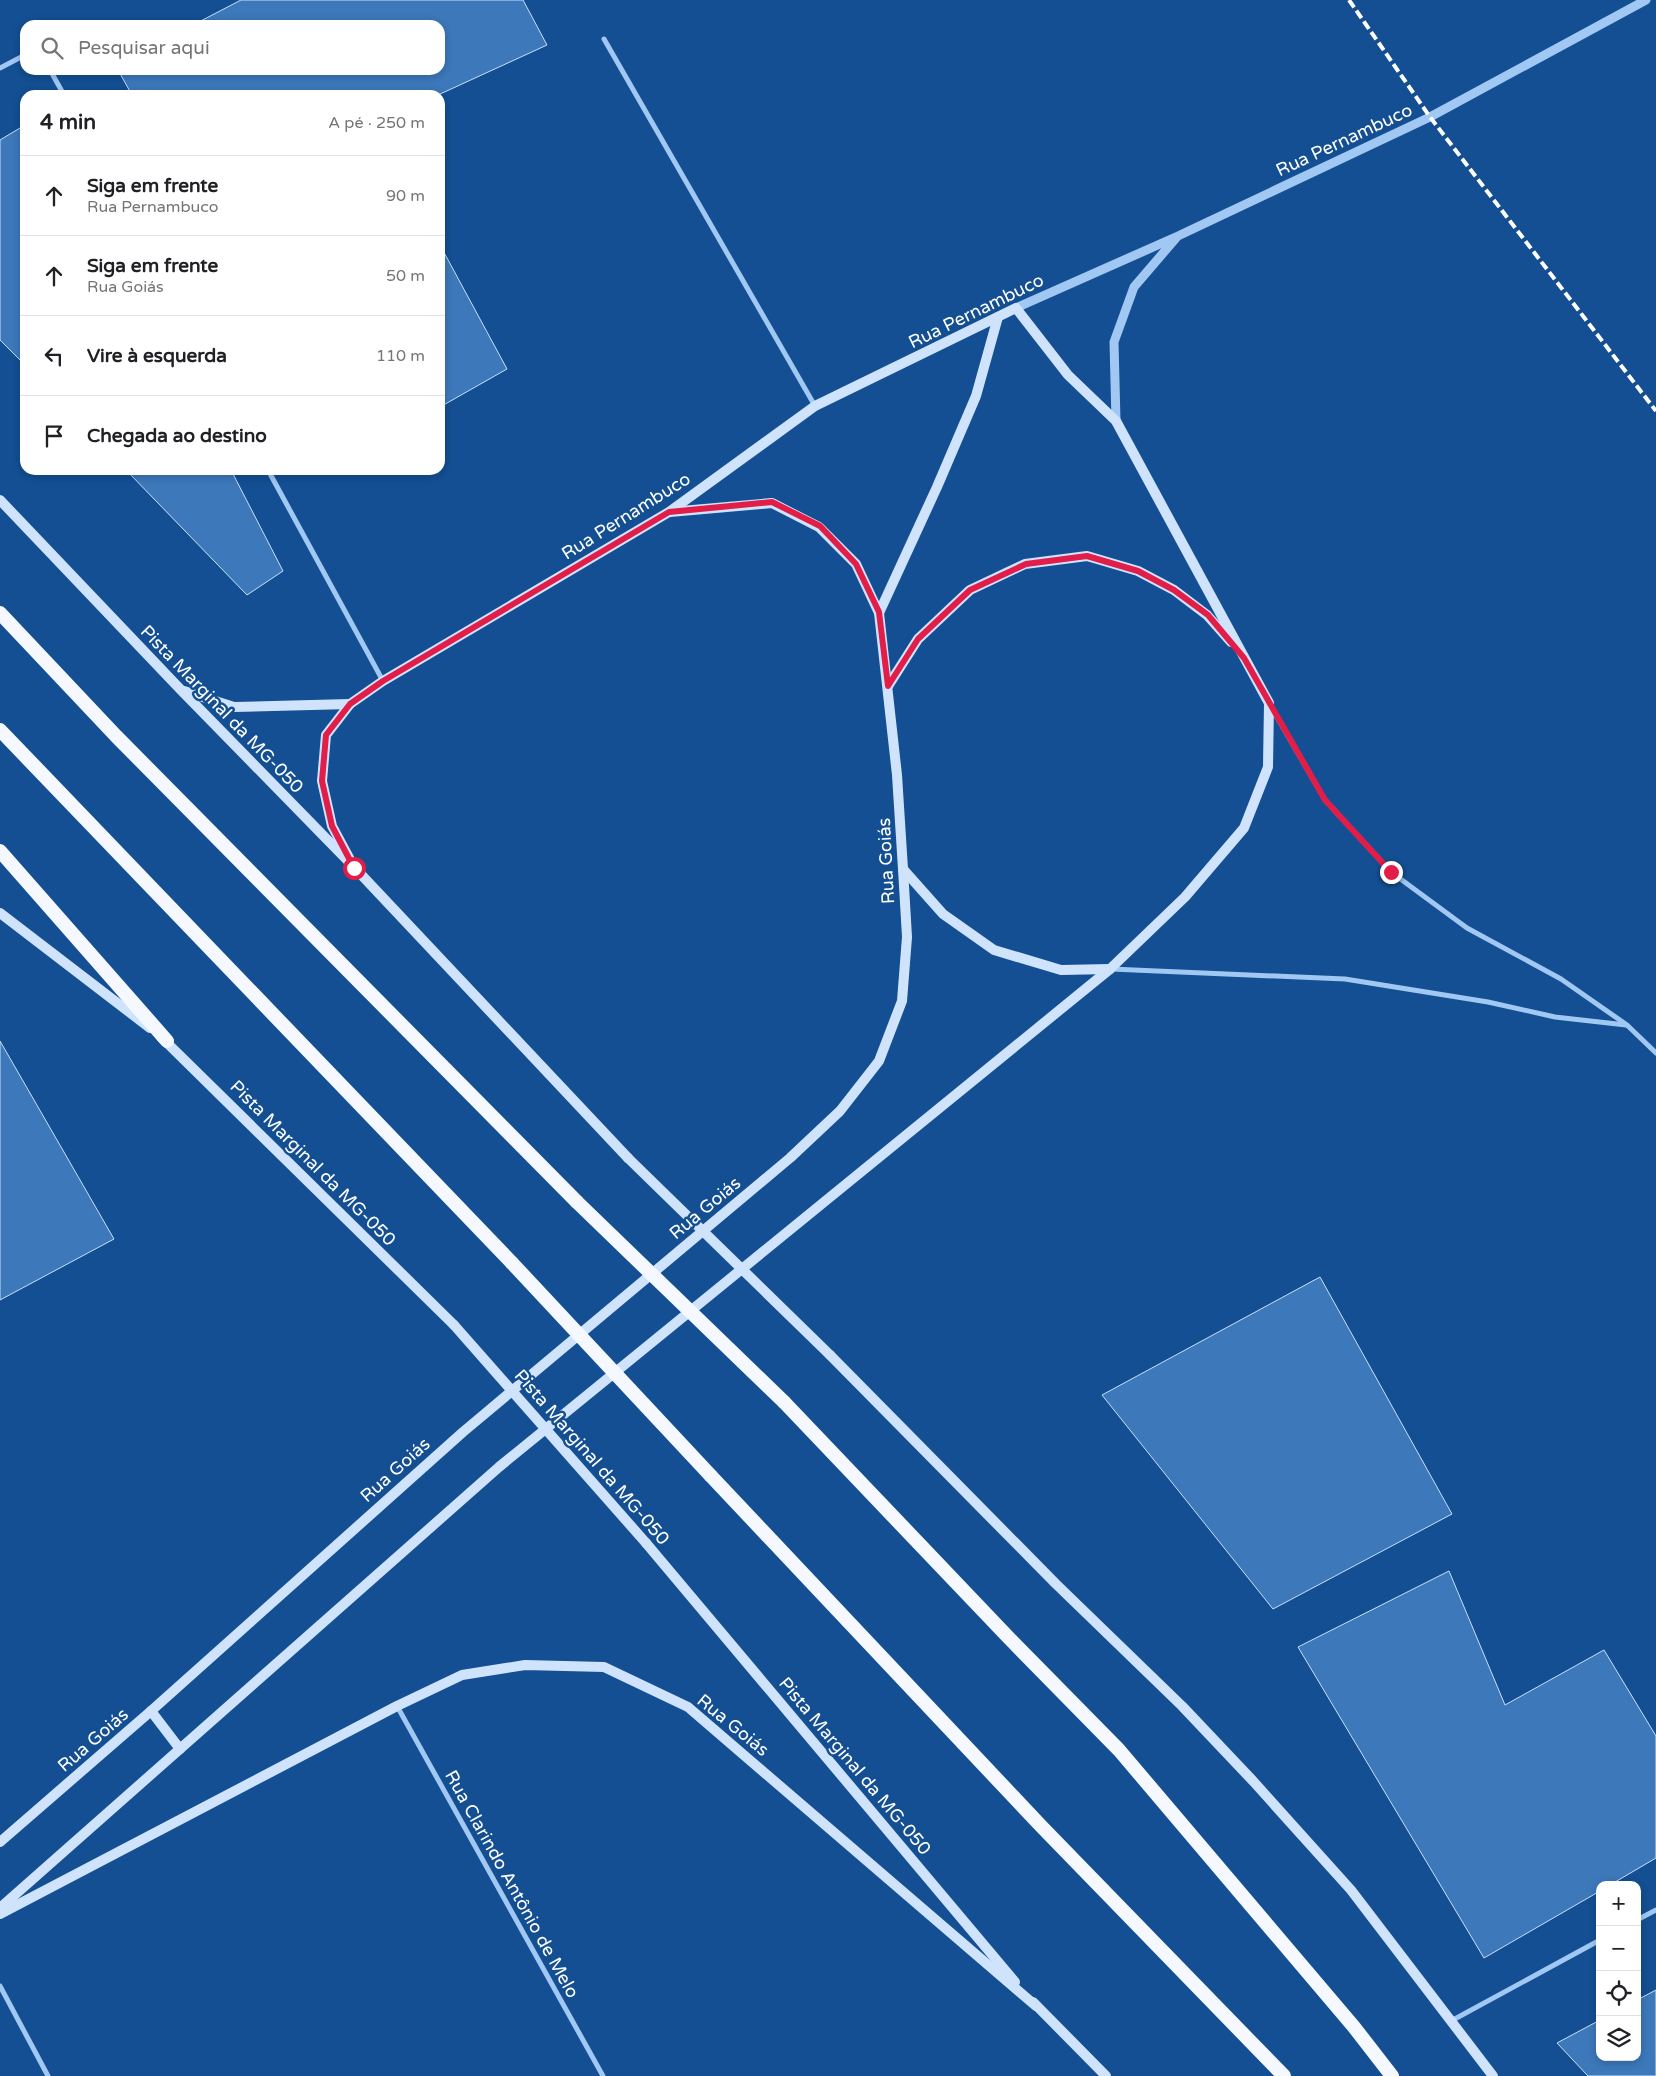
<!DOCTYPE html>
<html lang="pt">
<head>
<meta charset="utf-8">
<style>
	:root { --surface:#fff; --page:#f2f2f2; --text:#202124; --muted:#757577; --line:#e0e0e0 }
	body { margin:0; font-family:"Varela Round",sans-serif; background:var(--page); color:var(--text) }
	.controls { position:absolute; right:15px; bottom:15px; display:grid; overflow:hidden; border-radius:10px; box-shadow:0 2px 8px #0003 }
	.controls button { width:45px; height:45px; display:grid; place-items:center; padding:0; border:0; border-bottom:1px solid var(--line); background:var(--surface); color:var(--text); font:25px sans-serif }
	.stop { position:absolute; width:15px; height:15px; margin:-11px; border:4px solid #e11d48; border-radius:50%; background:#fff }
	.stop.end { background:#e11d48; border-color:#fff; box-shadow:0 1px 5px #0008 }
	.list { margin:0; padding:0; list-style:none }
	h2 { display:flex; justify-content:space-between; align-items:center; height:65px; margin:0; padding:0 20px; font-size:21px }
	h2 small { font-size:16px; font-weight:400; color:var(--muted) }
	.list li { display:grid; grid-template-columns:32px 1fr auto; gap:15px; align-items:center; box-sizing:border-box; height:80px; padding:0 20px; border-top:1px solid var(--line) }
	.list b { display:block; font-size:19px; white-space:nowrap }
	.list p { margin:0; font-size:16px; white-space:nowrap; color:var(--muted) }
	.list em { font-size:16px; font-style:normal; color:var(--muted) }
	.icon { flex:none; width:28px; height:28px; fill:none; stroke:currentColor; stroke-width:2; stroke-linecap:round; stroke-linejoin:round }
	.map { position:relative; flex:none; width:1656px; height:2076px; overflow:hidden }
	.search { position:absolute; background:var(--surface); box-shadow:0 2px 8px #0003; left:20px; top:20px; width:425px; height:55px; display:flex; align-items:center; gap:12px; box-sizing:border-box; padding:0 18px; border-radius:15px; color:var(--muted); font-size:19px }
	.panel { position:absolute; background:var(--surface); box-shadow:0 2px 8px #0003; left:20px; top:90px; width:425px; height:385px; border-radius:15px }
	.map>svg:first-child { display:block }
	.building { fill:#3c78ba; stroke:#c8e1fc }
	.lines { fill:none; stroke-linecap:round; stroke-linejoin:round }
	.minor { stroke:#a0c8f2; stroke-width:5 }
	.tertiary { stroke:#a0c8f2; stroke-width:9 }
	.secondary { stroke:#cfe4fc; stroke-width:10 }
	.trunk { stroke:#f5f9ff; stroke-width:14 }
	.rail { stroke:#fff; stroke-width:4; stroke-dasharray:9 4; stroke-linecap:butt }
	.secondary-bridge { stroke:#cfe4fc; stroke-width:10 }
	.trunk-bridge { stroke:#f5f9ff; stroke-width:14 }
	.route { stroke:#e11d48; stroke-width:6 }
	.labels { text-anchor:middle; stroke-width:5; stroke-linejoin:round; paint-order:stroke }
	.street-label { font-size:18px; fill:#fff; stroke:#134f92 }
</style>
</head>
<body>
<div class="map">
<svg width="1656" height="2076" viewBox="0 0 1656 2076">
	<rect width="100%" height="100%" fill="#134f92"/>
	<!-- building -->
	<g class="building">
		<polygon points="241,0 523,0 547,45 438,95 132,95 118,70 440,70 440,25 193,25"/>
		<polygon points="25,125 25,365 0,340 0,140"/>
		<polygon points="440,245 507,369 440,407"/>
		<polygon points="126,470 231,470 283,571 247,595"/>
		<polygon points="0,1041 114,1239 0,1300"/>
		<polygon points="1320,1277 1452,1514 1273,1609 1102,1395"/>
		<polygon points="1449,1571 1505,1705 1604,1650 1656,1736 1656,1858 1610,1885 1600,1885 1600,1891 1484,1958 1298,1647"/>
		<polygon points="1656,1990 1656,2076 1588,2076 1557,2043 1600,2020 1600,2057 1637,2057 1637,2000"/>
	</g>
	<g class="lines">
		<!-- minor -->
		<g class="minor">
			<polyline points="604,39 815,406"/>
			<polyline points="0,68 25,55"/>
			<polyline points="50,70 64,95"/>
			<polyline points="268,470 383,681"/>
			<polyline points="1270,705 1325,800 1391,872 1467,928 1561,979 1627,1025 1656,1053"/>
			<polyline points="1111,969 1345,979 1488,1002 1555,1017 1626,1025"/>
			<polyline points="397,1706 603,2076"/>
			<polyline points="1637,1920 1656,1910"/>
			<polyline points="0,1986 48,2076"/>
			<polyline points="1451,2021 1600,1940"/>
		</g>
		<!-- tertiary -->
		<g class="tertiary">
			<polyline points="1016,308 1178,236 1430,117 1646,0"/>
			<polyline points="1116,421 1114,342 1134,287 1176,238"/>
		</g>
		<!-- secondary -->
		<g class="secondary">
			<polyline points="0,500 181,690 354,867 628,1158"/>
			<polyline points="879,613 937,487 976,396 998,317"/>
			<polyline points="888,686 918,639 970,590 1025,564 1087,556 1138,571 1174,590 1207,615 1231,642"/>
			<polyline points="184,691 234,707 350,704"/>
			<polyline points="903,869 943,914 994,950 1061,970 1110,969"/>
			<polyline points="0,913 150,1028"/>
			<polyline points="161,1037 454,1325"/>
			<polyline points="830,1355 1056,1584 1182,1706 1253,1781 1351,1890 1493,2076"/>
			<polyline points="646,1543 1015,1982"/>
			<polyline points="151,1711 180,1749"/>
			<polyline points="0,1842 151,1711 463,1432 790,1158 840,1111 879,1061 902,1001 907,937 903,869 897,775 879,613 856,564 819,527 772,503 670,512"/>
			<polyline points="0,1908 499,1467 1110,969 1185,897 1244,828 1268,767 1269,703 1116,421 1068,375 1016,308 815,406 669,512 383,681 350,704 326,735 322,781 332,826 354,867"/>
			<polyline points="0,1914 397,1706 462,1675 525,1665 604,1667 688,1707 1036,2006"/>
			<polyline points="1033,2002 1106,2076"/>
		</g>
		<!-- trunk -->
		<g class="trunk">
			<polyline points="0,613 116,736 577,1202"/>
			<polyline points="0,730 512,1263"/>
			<polyline points="0,851 167,1041"/>
			<polyline points="784,1402 1008,1637 1119,1750 1354,2027 1392,2076"/>
			<polyline points="711,1476 1041,1826 1284,2076"/>
		</g>
		<!-- rail -->
		<polyline class="rail" points="1349,0 1430,117 1656,411"/>
		<!-- secondary-bridge -->
		<g class="secondary-bridge">
			<polyline points="628,1158 830,1355"/>
			<polyline points="454,1325 646,1543"/>
		</g>
		<!-- trunk-bridge -->
		<g class="trunk-bridge">
			<polyline points="577,1202 784,1402"/>
			<polyline points="512,1263 711,1476"/>
		</g>
	</g>
	<g class="lines">
		<!-- route -->
		<polyline class="route" points="354,868 332,826 322,781 326,735 350,704 383,681 669,512 772,502 820,526 856,564 879,612 888,686 918,639 970,590 1026,564 1087,556 1138,571 1174,590 1208,615 1244,658 1325,800 1391,872"/>
	</g>
	<g class="labels">
		<!-- street labels -->
		<g class="street-label">
			<text transform="translate(1344 140) rotate(-25)" y="6">Rua Pernambuco</text>
			<text transform="translate(976 311) rotate(-26)" y="6">Rua Pernambuco</text>
			<text transform="translate(626 516) rotate(-32)" y="6">Rua Pernambuco</text>
			<text transform="translate(222 709) rotate(46)" y="6">Pista Marginal da MG-050</text>
			<text transform="translate(886 861) rotate(-93)" y="6">Rua Goiás</text>
			<text transform="translate(313 1163) rotate(45)" y="6">Pista Marginal da MG-050</text>
			<text transform="translate(705 1208) rotate(-40)" y="6">Rua Goiás</text>
			<text transform="translate(592 1457) rotate(49)" y="6">Pista Marginal da MG-050</text>
			<text transform="translate(395 1470) rotate(-42)" y="6">Rua Goiás</text>
			<text transform="translate(733 1725) rotate(39)" y="6">Rua Goiás</text>
			<text transform="translate(93 1740) rotate(-41)" y="6">Rua Goiás</text>
			<text transform="translate(855 1766) rotate(50)" y="6">Pista Marginal da MG-050</text>
			<text transform="translate(512 1884) rotate(61)" y="6">Rua Clarindo Antônio de Melo</text>
		</g>
	</g>
</svg>
<div class="controls">
<button>+</button>
<button>−</button>
<button><svg class="icon" aria-label="locate" viewBox="0 0 24 24"><circle cx="12" cy="12" r="6"/><path d="M12 2v4M12 18v4M2 12h4M18 12h4"/></svg></button>
<button><svg class="icon" aria-label="layers" viewBox="0 0 24 24"><path d="M12 4l9 5-9 5-9-5zM3 14l9 5 9-5"/></svg></button>
</div>
<div class="stop" style="left:354px;top:868px"></div>
<div class="stop end" style="left:1391px;top:872px"></div>
<div class="search"><svg class="icon" aria-label="search" viewBox="0 0 24 24"><circle cx="10" cy="10" r="6"/><path d="M15 15l6 6"/></svg>Pesquisar aqui</div>
<section class="panel">
<h2>4 min<small>A pé · 250 m</small></h2>
<ul class="list">
<li><svg class="icon" aria-label="ahead" viewBox="0 0 24 24"><path d="M12 20V5M6 11l6-6 6 6"/></svg><div><b>Siga em frente</b><p>Rua Pernambuco</p></div><em>90 m</em></li>
<li><svg class="icon" aria-label="ahead" viewBox="0 0 24 24"><path d="M12 20V5M6 11l6-6 6 6"/></svg><div><b>Siga em frente</b><p>Rua Goiás</p></div><em>50 m</em></li>
<li><svg class="icon" aria-label="left" viewBox="0 0 24 24"><path d="M17 20v-9H6M10 6l-5 5 5 5"/></svg><div><b>Vire à esquerda</b></div><em>110 m</em></li>
<li><svg class="icon" aria-label="arrive" viewBox="0 0 24 24"><path d="M6 21V4h12l-3 4 3 4H6"/></svg><div><b>Chegada ao destino</b></div></li>
</ul>
</section>
</div>
</body>
</html>
